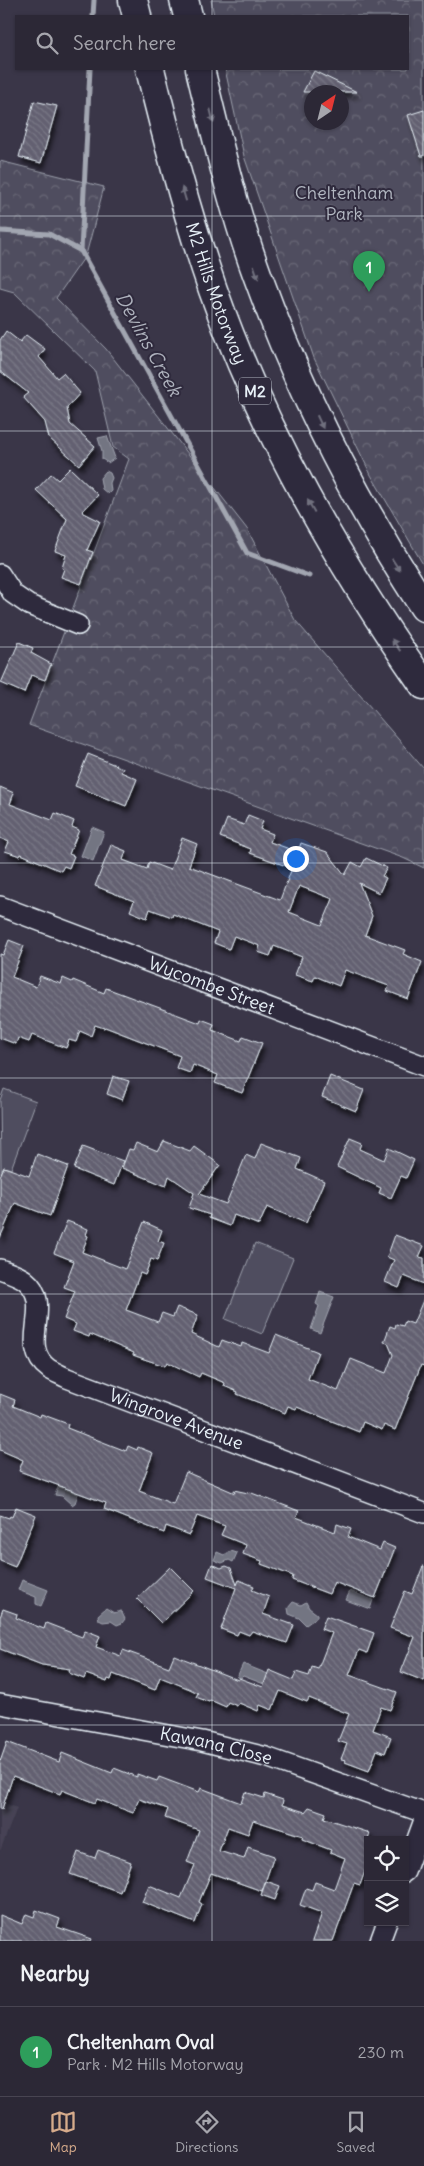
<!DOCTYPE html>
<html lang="en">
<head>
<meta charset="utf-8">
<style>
	:root { --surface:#2c2836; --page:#383442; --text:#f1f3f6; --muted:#a6a6ad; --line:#484451; --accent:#d6ab8b }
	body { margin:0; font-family:Delius,sans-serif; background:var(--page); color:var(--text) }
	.controls { position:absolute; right:15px; bottom:15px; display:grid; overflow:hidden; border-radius:0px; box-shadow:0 1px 4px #0004 }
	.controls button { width:45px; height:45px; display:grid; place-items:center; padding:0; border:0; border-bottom:1px solid var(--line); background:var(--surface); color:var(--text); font:25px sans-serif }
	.compass { position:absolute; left:304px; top:85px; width:45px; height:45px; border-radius:50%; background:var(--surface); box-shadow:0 1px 4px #0004; rotate:35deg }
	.you { position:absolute; left:295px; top:858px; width:18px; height:18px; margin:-12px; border:4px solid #fff; border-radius:50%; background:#1a73e8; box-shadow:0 0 0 8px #1a73e833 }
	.badge { display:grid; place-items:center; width:32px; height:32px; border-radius:50%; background:var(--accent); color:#fff; font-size:16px; font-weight:700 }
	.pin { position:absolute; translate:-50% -41px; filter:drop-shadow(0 1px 2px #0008) }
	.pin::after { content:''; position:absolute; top:26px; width:18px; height:15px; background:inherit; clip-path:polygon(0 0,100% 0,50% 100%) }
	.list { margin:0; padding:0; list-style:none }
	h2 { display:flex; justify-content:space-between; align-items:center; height:65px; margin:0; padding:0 20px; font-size:21px }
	h2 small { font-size:16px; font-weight:400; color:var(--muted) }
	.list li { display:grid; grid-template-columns:32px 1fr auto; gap:15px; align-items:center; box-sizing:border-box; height:90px; padding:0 20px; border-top:1px solid var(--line) }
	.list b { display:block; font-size:19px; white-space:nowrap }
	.list p { margin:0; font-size:16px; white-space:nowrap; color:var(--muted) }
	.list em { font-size:16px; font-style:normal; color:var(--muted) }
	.icon { flex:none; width:28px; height:28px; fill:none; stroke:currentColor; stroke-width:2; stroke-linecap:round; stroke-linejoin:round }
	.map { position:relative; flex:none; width:424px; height:1941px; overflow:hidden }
	.search { position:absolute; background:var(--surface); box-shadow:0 1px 4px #0004; left:15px; right:15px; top:15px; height:55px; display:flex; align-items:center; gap:12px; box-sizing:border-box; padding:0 18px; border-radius:0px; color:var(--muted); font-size:19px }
	.sheet { height:155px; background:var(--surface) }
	nav { display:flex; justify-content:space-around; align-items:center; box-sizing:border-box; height:70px; border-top:1px solid var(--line); background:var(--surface); font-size:14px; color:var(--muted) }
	nav a { display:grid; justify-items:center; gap:2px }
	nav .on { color:var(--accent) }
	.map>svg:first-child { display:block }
	.built { fill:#464354 }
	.grass { fill:#504e5f; stroke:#9ca0ac }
	.forest { fill:url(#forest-crowns); stroke:#9ca0ac; fill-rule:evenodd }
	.water { fill:#737482; stroke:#a2a6b1 }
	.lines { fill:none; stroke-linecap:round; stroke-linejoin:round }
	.stream { stroke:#a2a6b1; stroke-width:5 }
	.building { fill:url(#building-back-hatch); stroke:#e8f1f8; fill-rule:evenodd; filter:url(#shadow) }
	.minor-casing { stroke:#e8f1f8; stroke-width:22 }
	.highway-casing { stroke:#e8f1f8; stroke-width:31 }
	.minor { stroke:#2f2a3d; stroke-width:19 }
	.highway { stroke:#2f2a3d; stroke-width:28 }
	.oneway { fill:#70707e }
	.grid { fill:none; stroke:#e8f1f8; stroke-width:1; stroke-opacity:0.55 }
	.labels { text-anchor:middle; stroke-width:4; stroke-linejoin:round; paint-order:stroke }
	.shield { fill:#2f2a3d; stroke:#b0b5c0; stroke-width:1 }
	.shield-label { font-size:16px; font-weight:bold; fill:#e8f1f8 }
	.park-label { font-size:18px; fill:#b3b8c2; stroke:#2f2a3d }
	.street-label { font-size:18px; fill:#e8f1f8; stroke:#2f2a3d }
	.water-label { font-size:19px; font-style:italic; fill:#aeb2bd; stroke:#2f2a3d }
</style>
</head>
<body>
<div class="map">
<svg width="424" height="1941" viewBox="0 0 424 1941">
	<defs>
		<pattern id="forest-crowns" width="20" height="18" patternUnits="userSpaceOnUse" patternTransform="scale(1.25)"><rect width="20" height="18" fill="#504e5f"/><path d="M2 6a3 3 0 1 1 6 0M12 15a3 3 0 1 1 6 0" fill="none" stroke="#696877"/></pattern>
		<pattern id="building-back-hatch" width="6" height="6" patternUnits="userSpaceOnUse" patternTransform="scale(1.25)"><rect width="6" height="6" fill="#636171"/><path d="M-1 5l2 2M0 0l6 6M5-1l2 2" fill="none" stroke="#797886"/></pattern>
		<filter id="shadow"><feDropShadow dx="3" dy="5.5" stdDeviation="2.5" flood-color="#0009"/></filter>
	</defs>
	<rect width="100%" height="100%" fill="#3a3648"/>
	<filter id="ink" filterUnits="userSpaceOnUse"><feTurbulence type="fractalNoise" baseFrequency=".02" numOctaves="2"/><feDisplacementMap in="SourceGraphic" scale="10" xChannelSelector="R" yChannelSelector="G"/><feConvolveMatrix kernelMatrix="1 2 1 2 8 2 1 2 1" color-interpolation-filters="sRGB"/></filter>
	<g filter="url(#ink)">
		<!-- built -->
		<polygon class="built" points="0,1801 17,1808 0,1851"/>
		<!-- grass -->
		<g class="grass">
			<polygon points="4,1089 36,1101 11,1169 4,1167 1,1173 0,1100"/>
			<polygon points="255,1243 293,1258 262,1334 225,1319"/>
		</g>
		<!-- forest -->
		<g class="forest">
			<path d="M211,0H424V566L371,475L314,358L244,156L225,69H408V16H214ZM312,92H342V122H312Z"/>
			<polygon points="0,161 104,187 86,255 56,298 106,349 247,529 295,620 424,769 424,868 403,858 29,725 129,459 113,447 95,371 14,292 0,288"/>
		</g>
		<!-- water -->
		<g class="water">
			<polygon points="107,436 115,458 108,463 102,459 102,451 98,438"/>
			<polygon points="106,471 110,473 112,478 110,483 111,491 108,494 102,489 100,478"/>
			<polygon points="92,827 104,832 93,861 81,856"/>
			<polygon points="320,1292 334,1297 320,1333 311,1329 319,1306 316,1304"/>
			<polygon points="58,1487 78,1494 75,1503 72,1505 62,1496 55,1495"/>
			<polygon points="231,1551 237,1553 233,1562 229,1560 222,1563 214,1560 217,1552 224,1555"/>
			<polygon points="22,1580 48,1590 41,1606 36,1604 36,1597 18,1590"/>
			<polygon points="350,1591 373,1600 370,1609 346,1600"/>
			<polygon points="293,1602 301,1605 306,1602 309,1608 317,1614 317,1617 306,1625 299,1618 289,1614 288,1608"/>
			<polygon points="106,1608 114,1613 121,1611 125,1619 122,1623 117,1625 111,1621 103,1622 99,1620 98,1615"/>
			<polygon points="243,1664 268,1674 264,1684 243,1676 241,1678 237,1677"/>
		</g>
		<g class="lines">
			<!-- stream -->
			<g class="stream">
				<polyline points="93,16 94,0"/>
				<polyline points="90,69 81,251 247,553 309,576"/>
				<polyline points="0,231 49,234 81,251"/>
			</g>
		</g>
		<!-- building -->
		<g class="building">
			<polygon points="314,71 357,92 303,92"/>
			<polygon points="34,101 57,106 41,163 19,157"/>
			<polygon points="424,110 424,156 421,156 408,115"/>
			<polygon points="6,331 20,342 26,335 45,349 39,357 57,378 63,373 80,393 67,408 70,424 95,446 79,465 49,438 45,422 23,397 28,393 0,371 0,340"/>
			<polygon points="70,468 98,495 82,512 100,521 87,550 93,552 81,584 61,577 64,569 62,568 66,555 55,551 67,519 36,490 51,474 58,480"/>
			<polygon points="19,642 33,648 31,653 51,664 45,680 31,675 24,693 1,683"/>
			<polygon points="88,754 123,768 121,772 137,779 126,806 75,786"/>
			<polygon points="0,787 14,793 10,804 52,820 55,813 74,821 72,827 79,830 69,854 74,856 69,868 64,866 61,871 21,854 20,856 5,851 9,842 0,838"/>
			<path d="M248,815L263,821L260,829L273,834L270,842L298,852L301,843L327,852L345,875L352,862L361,867L366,858L387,868L382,876L386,878L379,893L359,883L372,916L365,935L405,950L403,954L422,962L408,999L387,991L389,986L345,970L339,986L315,976L313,981L295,975L302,957L274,946L270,956L258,952L260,946L234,936L229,949L214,943L218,932L173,914L172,917L150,909L147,918L130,911L134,901L95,886L111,845L126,851L123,860L147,869L149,862L170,870L182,838L197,844L189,866L280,900L292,868L250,853L251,849L220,837L227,819L244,825ZM299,886L333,899L322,925L289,912Z"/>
			<polygon points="9,940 24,946 12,977 36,987 40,976 61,984 63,978 72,982 73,980 104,993 106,988 200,1023 201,1019 214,1024 212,1030 241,1041 243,1036 262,1043 242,1093 215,1083 218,1075 193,1065 190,1073 176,1068 180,1056 105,1027 104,1028 95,1025 91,1036 80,1031 76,1042 69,1040 66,1048 32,1035 29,1042 18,1038 16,1044 0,1038 0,954 3,955"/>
			<polygon points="113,1076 129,1081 122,1100 107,1094"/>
			<polygon points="330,1076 364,1090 356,1111 322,1097"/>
			<polygon points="350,1138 362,1143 360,1149 384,1160 389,1148 414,1160 406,1178 401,1176 391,1198 379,1193 381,1188 337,1167"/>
			<polygon points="164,1141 190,1151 194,1146 220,1165 199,1194 226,1204 246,1155 255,1159 261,1143 301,1158 297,1169 324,1181 306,1223 267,1207 259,1225 234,1215 230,1226 209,1218 210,1215 189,1208 194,1193 169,1176 166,1186 122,1168 129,1149 133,1150 136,1143 158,1152"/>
			<polygon points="83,1146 123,1161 114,1185 74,1169"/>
			<polygon points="37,1154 68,1166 50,1216 15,1203 0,1238 0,1176 4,1167 29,1176"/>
			<polygon points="67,1221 88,1229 86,1235 88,1236 82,1252 125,1269 144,1222 162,1230 158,1241 164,1243 157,1261 151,1259 145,1275 140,1273 126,1310 158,1322 162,1313 173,1317 177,1307 198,1315 191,1334 219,1347 222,1340 241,1347 242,1343 269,1353 276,1335 318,1352 308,1379 338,1391 351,1359 386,1373 393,1355 388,1343 384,1342 390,1326 395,1328 396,1324 403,1326 405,1321 413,1324 424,1298 424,1366 421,1365 395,1430 384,1425 382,1430 363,1422 359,1432 297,1407 296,1409 288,1406 285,1413 237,1394 238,1392 224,1386 225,1383 201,1373 199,1377 167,1362 165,1366 144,1359 133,1355 134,1353 90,1334 89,1337 73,1331 76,1324 64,1319 75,1291 64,1287 74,1261 54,1253"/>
			<polygon points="395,1235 424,1246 419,1257 424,1258 424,1284 404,1276 399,1288 385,1282 394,1260 387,1257"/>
			<polygon points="0,1394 15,1400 13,1406 40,1417 41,1414 68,1424 67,1428 126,1451 128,1446 137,1450 138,1447 153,1453 139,1491 173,1504 186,1472 235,1493 234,1490 248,1493 249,1492 299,1511 296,1517 335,1532 337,1524 351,1529 348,1537 380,1550 383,1543 395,1548 375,1598 334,1582 329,1594 292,1580 293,1576 261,1564 262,1561 243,1554 246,1545 221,1535 225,1526 197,1516 189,1535 166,1526 164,1533 104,1509 106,1503 19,1471 23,1460 0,1450"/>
			<polygon points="16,1507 36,1515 15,1567 0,1561 0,1515 9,1518 10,1516 12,1517"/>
			<polygon points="212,1564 221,1568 226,1566 231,1568 237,1585 239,1580 254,1586 252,1590 269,1597 263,1614 294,1625 287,1643 252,1631 249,1635 239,1631 237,1635 221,1629 236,1588 207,1577"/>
			<polygon points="423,1566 424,1566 424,1681 401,1672 415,1637 390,1628 405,1591 412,1594"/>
			<polygon points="170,1567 194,1591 161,1623 137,1599"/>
			<polygon points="3,1609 17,1614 16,1618 44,1629 46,1623 82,1637 85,1630 100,1636 96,1647 121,1656 123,1650 169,1667 174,1655 238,1680 239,1678 263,1687 269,1670 293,1680 296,1672 309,1676 312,1667 318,1669 332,1633 321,1629 326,1616 374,1633 367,1653 359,1650 349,1675 397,1692 390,1710 381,1707 373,1730 391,1737 385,1753 377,1750 369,1771 345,1762 346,1760 341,1759 347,1744 338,1741 349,1714 309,1698 307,1702 280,1691 272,1710 260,1705 258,1711 239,1703 237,1706 228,1702 226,1707 210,1700 209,1702 196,1697 198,1693 190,1689 160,1677 155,1690 113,1674 111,1680 108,1679 107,1682 86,1674 84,1679 69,1673 70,1669 42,1665 0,1649 0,1617"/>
			<polygon points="7,1742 59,1762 62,1753 112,1773 114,1768 137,1777 137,1774 157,1781 159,1777 199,1792 201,1788 241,1803 245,1792 264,1798 265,1794 283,1800 282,1805 305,1812 309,1807 326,1813 324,1818 370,1833 368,1840 368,1863 360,1885 354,1883 333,1941 312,1941 322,1913 300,1905 306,1888 312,1890 315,1882 334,1889 345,1858 330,1852 331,1850 302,1839 303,1836 253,1820 248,1834 228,1827 219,1851 244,1859 248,1847 274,1856 262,1891 211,1873 199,1902 202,1904 195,1923 142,1902 149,1885 181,1898 195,1865 187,1862 199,1830 165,1818 168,1809 139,1799 133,1813 97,1799 95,1803 62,1790 60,1794 13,1776 2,1809 0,1809 0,1762"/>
			<polygon points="98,1850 131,1862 120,1892 70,1874 78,1852 95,1858"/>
			<polygon points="266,1881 280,1886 275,1900 261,1895"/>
			<polygon points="36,1910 60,1919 57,1927 92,1939 91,1941 0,1941 0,1915 22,1924 26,1914 34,1917"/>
		</g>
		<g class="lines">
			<!-- minor casing -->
			<g class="minor-casing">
				<g id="minor">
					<polyline points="0,574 13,594 29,605 78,625"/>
					<path id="s1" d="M0,906L424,1066"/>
					<path id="s2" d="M0,1269C8,1272 18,1275 25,1280C56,1304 16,1346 49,1369C54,1372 61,1375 67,1378L424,1513"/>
					<path id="s3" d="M0,1704L202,1741L266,1757L424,1813"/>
					<polyline points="405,1872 424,1820"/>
					<polyline points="380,1941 387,1922"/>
				</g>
			</g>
			<!-- highway casing -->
			<g class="highway-casing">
				<g id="highway">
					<polyline points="133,0 137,16"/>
					<polyline points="184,0 188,16"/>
					<path id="s4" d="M150,69C168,143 188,218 213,290C263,432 338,562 424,685"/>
					<path d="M200,69C217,138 233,209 258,277C300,393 357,504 424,607"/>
				</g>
			</g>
			<!-- minor -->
			<use href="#minor" class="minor"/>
			<!-- highway -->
			<use href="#highway" class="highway"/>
		</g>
		<!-- one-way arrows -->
		<defs><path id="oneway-solid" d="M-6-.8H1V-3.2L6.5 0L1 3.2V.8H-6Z" transform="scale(1.25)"/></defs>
		<g class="oneway">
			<use href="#oneway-solid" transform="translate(212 116) rotate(76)"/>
			<use href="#oneway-solid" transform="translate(184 194) rotate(-107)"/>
			<use href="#oneway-solid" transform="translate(256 272) rotate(71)"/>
			<use href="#oneway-solid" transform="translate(320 422) rotate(65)"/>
			<use href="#oneway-solid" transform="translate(311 506) rotate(-119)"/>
			<use href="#oneway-solid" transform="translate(396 565) rotate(57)"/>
			<use href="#oneway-solid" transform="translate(396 645) rotate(-125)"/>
		</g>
	</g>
	<!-- grid -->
	<path class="grid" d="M212,0V16M212,69V1941M0,216H424M0,431H424M0,647H424M0,863H424M0,1078H424M0,1294H424M0,1510H424M0,1725H424"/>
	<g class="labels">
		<!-- shield labels -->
		<rect class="shield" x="239" y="377.5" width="32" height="27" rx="4"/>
		<g class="shield-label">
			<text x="255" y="397">M2</text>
		</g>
		<!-- park labels -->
		<g class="park-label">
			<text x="344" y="199">Cheltenham<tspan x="344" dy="21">Park</tspan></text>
		</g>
		<!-- street labels -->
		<g class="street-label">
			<text dy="6" stroke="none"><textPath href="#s4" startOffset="234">M2 Hills Motorway</textPath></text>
			<text dy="6" stroke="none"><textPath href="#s1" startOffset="226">Wycombe Street</textPath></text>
			<text dy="6" stroke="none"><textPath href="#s2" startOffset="262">Wingrove Avenue</textPath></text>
			<text dy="6" stroke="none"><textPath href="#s3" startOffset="220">Kawana Close</textPath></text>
		</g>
		<!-- water labels -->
		<g class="water-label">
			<text transform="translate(149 344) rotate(61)" y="7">Devlins Creek</text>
		</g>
	</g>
</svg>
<div class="controls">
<button><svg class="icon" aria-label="locate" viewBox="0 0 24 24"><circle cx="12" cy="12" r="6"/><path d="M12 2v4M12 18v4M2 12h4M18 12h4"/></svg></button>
<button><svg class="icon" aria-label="layers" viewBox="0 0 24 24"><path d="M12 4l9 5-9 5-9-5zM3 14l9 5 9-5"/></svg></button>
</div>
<svg class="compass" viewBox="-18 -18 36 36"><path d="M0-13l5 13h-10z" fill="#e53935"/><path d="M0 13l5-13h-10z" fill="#a6a6ad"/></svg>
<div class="you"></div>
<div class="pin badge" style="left:369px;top:292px;background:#2e9e5b">1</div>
<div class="search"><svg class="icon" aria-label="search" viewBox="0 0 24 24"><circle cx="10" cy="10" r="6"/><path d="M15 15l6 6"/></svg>Search here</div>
</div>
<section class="sheet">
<h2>Nearby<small></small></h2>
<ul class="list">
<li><span class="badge" style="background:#2e9e5b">1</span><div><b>Cheltenham Oval</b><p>Park · M2 Hills Motorway</p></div><em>230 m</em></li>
</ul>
</section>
<nav>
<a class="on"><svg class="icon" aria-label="map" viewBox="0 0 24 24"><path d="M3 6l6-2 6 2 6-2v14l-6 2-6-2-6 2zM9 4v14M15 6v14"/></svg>Map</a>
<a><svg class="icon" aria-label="directions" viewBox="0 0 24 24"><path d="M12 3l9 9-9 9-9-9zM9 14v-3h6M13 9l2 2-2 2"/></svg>Directions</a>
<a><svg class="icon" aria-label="saved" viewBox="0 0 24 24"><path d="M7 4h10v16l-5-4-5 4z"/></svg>Saved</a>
</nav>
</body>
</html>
